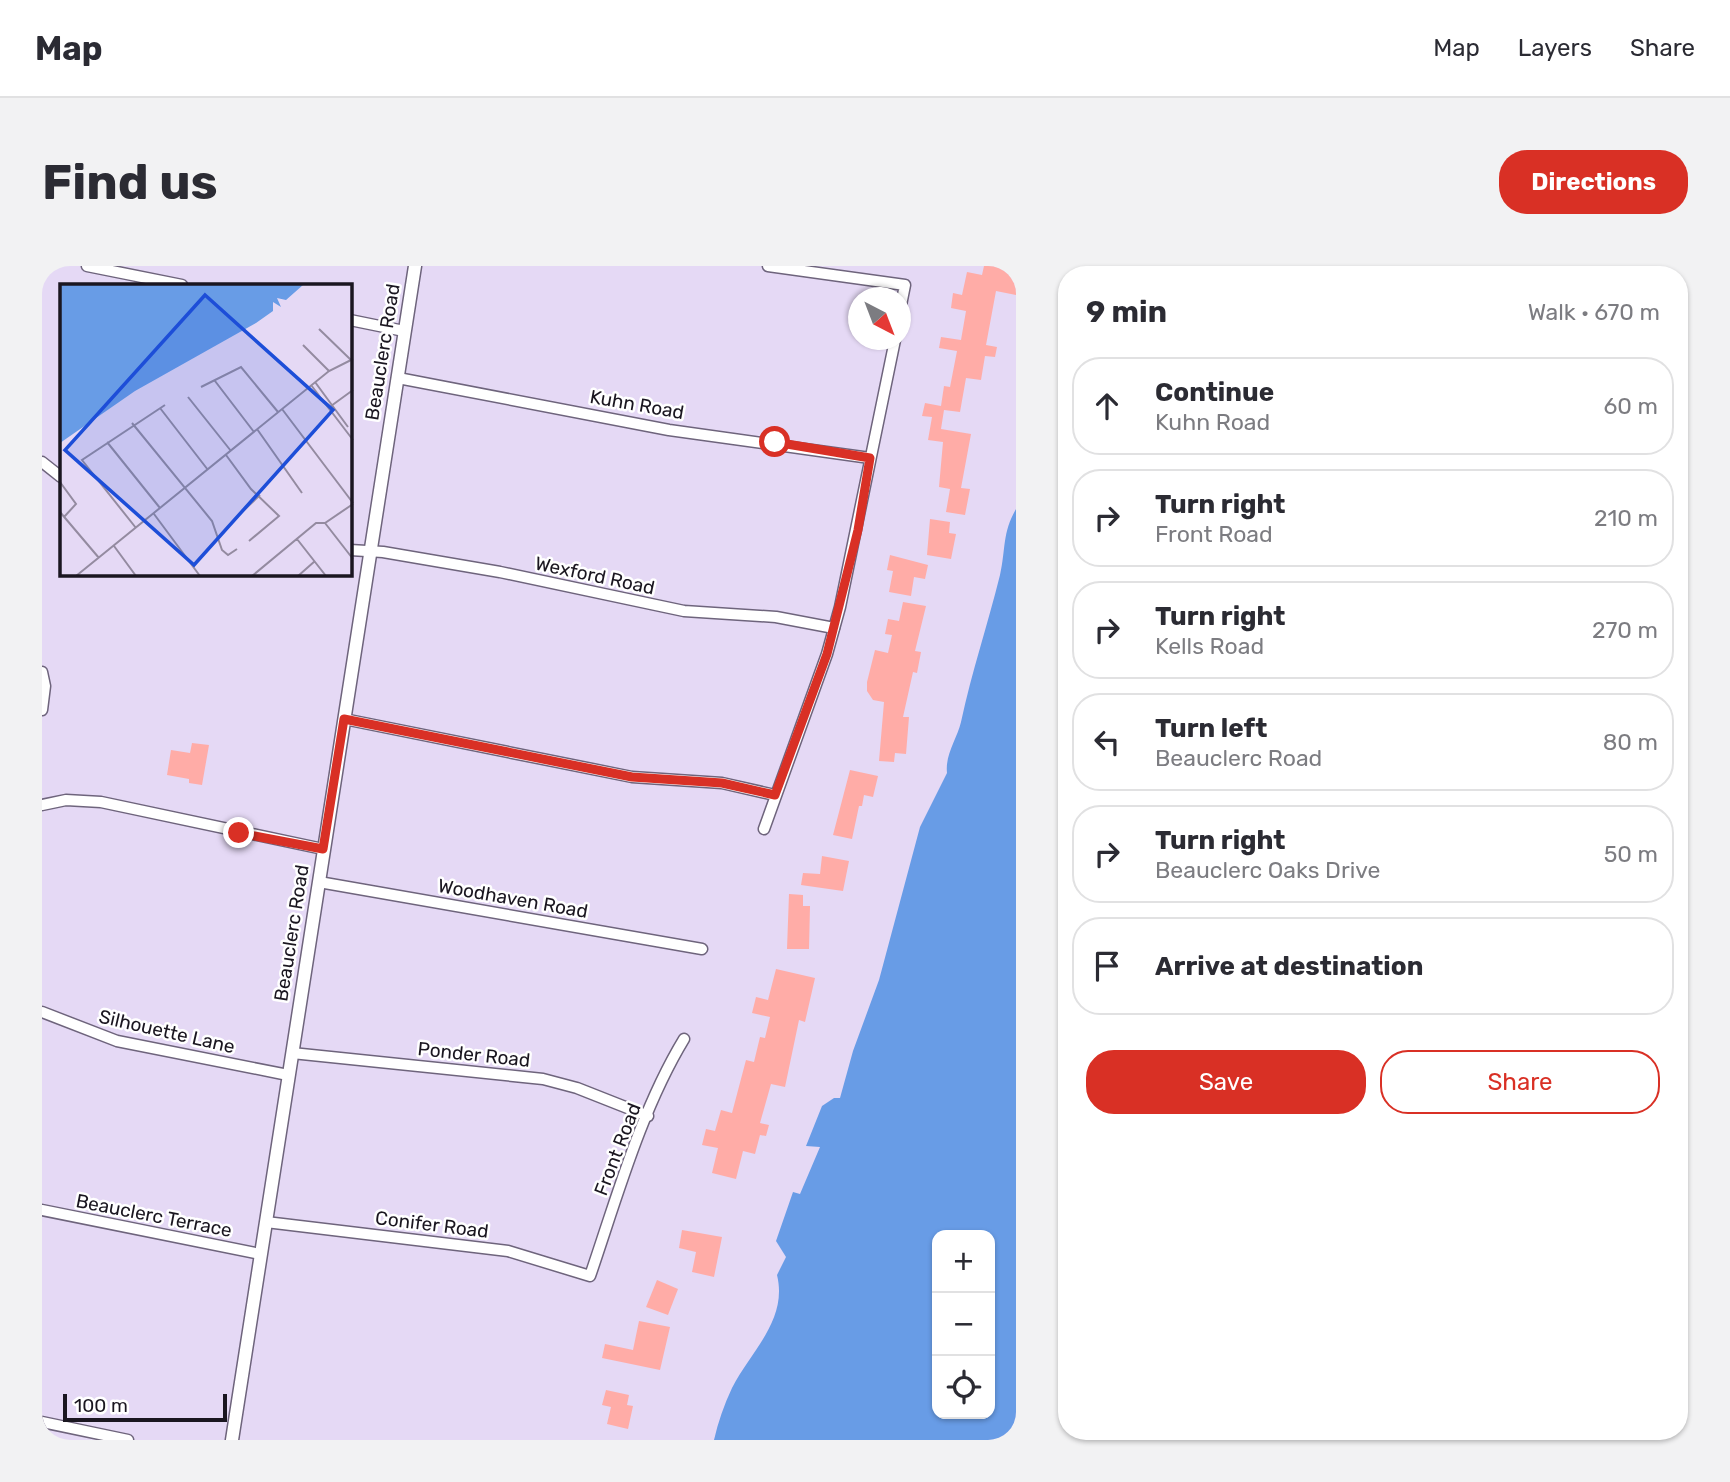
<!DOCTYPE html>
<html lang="en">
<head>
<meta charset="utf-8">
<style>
	:root { --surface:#fff; --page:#f2f2f3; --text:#2b2b33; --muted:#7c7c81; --line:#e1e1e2; --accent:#d93025 }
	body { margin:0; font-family:Rubik,sans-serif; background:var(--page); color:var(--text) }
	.controls { position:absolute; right:21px; bottom:21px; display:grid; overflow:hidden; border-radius:14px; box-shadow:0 2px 5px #0004 }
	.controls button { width:63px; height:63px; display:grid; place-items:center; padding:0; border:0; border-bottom:2px solid var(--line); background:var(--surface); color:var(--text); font:35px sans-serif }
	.compass { position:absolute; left:806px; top:21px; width:63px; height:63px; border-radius:50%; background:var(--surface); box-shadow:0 2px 5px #0004; rotate:138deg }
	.scale { position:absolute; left:21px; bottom:18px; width:164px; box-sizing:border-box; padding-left:7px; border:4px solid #1a1620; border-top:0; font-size:19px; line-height:24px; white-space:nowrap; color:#1a1620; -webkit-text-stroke:5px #fff; paint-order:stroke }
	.stop { position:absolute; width:21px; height:21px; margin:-16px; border:5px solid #d93025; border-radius:50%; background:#fff }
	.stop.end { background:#d93025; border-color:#fff; box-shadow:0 2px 7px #0008 }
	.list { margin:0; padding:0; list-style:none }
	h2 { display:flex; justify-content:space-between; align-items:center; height:91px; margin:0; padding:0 28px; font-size:30px }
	h2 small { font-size:23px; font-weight:400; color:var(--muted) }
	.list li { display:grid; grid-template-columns:46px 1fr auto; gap:21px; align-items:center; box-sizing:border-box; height:98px; margin:0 14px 14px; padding:0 14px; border:2px solid var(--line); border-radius:28px }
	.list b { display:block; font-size:26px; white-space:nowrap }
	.list p { margin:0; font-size:23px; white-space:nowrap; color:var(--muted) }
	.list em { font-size:23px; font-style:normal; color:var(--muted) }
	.actions { display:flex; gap:14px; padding:21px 28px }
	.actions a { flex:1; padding:16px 0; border:2px solid var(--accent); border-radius:28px; text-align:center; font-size:24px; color:var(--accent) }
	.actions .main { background:var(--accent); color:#fff }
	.icon { flex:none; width:38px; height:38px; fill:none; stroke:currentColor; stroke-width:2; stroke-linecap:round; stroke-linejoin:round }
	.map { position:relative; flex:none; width:974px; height:1174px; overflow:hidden; border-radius:28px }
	header { display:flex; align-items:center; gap:42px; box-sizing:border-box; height:98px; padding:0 35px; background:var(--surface); border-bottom:2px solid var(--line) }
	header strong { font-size:33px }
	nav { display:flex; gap:38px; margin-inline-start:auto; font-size:24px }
	.intro { display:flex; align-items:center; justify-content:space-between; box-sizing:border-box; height:168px; padding:0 42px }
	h1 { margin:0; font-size:49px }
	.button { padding:18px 32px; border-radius:28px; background:var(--accent); color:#fff; font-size:24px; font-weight:700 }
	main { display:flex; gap:42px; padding:0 42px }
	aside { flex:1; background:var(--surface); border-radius:28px; box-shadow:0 2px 5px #0004 }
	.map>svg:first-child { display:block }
	.water { fill:#689ce6; fill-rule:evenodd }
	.building { fill:#ffaca7 }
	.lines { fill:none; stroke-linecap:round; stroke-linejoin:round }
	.minor-casing { stroke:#6e647c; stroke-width:13 }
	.tertiary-casing { stroke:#6e647c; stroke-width:15 }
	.minor { stroke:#fff; stroke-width:10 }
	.tertiary { stroke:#fff; stroke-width:12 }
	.route { stroke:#d93025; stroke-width:9 }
	.labels { text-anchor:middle; stroke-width:5; stroke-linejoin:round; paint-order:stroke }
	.street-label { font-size:19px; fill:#1a1620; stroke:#fff }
	.inset-road { fill:none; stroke:#948ba0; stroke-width:2 }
	.view { fill:#1d4ed8; fill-opacity:0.15; stroke:#1d4ed8; stroke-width:3.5 }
	.inset-edge { fill:none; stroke:#1a1620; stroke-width:3.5 }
</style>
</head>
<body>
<header>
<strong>Map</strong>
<nav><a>Map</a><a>Layers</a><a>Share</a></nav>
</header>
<div class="intro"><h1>Find us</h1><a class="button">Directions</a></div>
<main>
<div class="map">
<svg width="974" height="1174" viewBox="0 0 974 1174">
	<rect width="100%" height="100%" fill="#e5d9f5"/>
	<!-- water -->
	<path class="water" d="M974,243V1174H672C676,1156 682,1139 690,1122C709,1085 746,1054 735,1009L744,991L734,975L751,926L758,928L778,881L764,880L780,840L792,832H798L811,785L837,714L878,561L905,507C903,488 915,473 919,456C930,405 945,361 958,309C964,283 960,267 974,243ZM895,969H948V1148H895Z"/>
	<!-- building -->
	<g class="building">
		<polygon points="942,0 974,0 974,29 954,25 944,79 955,81 953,91 943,90 939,114 924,112 918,146 902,144 899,163 929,168 919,222 928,223 923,249 904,246 908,223 897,221 901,176 886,174 890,151 880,150 883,137 899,140 902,120 908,121 915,85 897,82 899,71 919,74 924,45 909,42 911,27 920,29 925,6 940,9"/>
		<polygon points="888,253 908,256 907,267 914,268 909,293 885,289"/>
		<polygon points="848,289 886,299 883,313 872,311 869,330 847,326 851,305 845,304"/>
		<polygon points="861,336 884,340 873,385 879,386 875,407 871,406 861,451 867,451 864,488 853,487 852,496 837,495 842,436 831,434 825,425 825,416 833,384 846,387 850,369 843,368 846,353 857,355"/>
		<polygon points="150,477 167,479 160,519 147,517 147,513 125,509 129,484 148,487"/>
		<polygon points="808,504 836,510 831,531 822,529 820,540 817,540 810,573 791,569"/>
		<polygon points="780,590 807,595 801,625 759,619 761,607 778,608"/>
		<polygon points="747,628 761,629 761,640 768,640 767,683 745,683"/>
		<polygon points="734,703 773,712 763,756 757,754 743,821 729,818 718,857 727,859 724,870 718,869 713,888 701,885 694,913 670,907 676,882 660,879 664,863 673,865 679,844 690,847 704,794 712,796 718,771 723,772 728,751 710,747 714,731 726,734"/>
		<polygon points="640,964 680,971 672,1011 650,1006 654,986 637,982"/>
		<polygon points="615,1014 636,1023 626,1049 604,1041"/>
		<polygon points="597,1055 628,1061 618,1104 560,1092 563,1078 591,1084"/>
		<polygon points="564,1124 587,1129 585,1139 591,1140 586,1163 565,1158 569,1141 560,1139"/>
	</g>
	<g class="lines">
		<!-- minor casing -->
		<g class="minor-casing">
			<g id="minor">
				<polyline points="45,0 140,19"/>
				<polyline points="726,0 863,19 858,44"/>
				<polyline points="308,54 362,65"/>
				<polyline points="356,112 627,164 828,192"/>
				<polyline points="0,196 19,211"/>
				<polyline points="308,284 341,286 458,306 642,345 734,351 792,362"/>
				<polyline points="0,406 3,420 0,444"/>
				<polyline points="302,453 590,511 680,517 733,529"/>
				<polyline points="0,539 24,534 59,536 281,583"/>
				<polyline points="722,563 785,388 798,341 853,74"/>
				<polyline points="277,616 660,683"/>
				<polyline points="0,746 75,775 246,809"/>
				<polyline points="250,787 501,813 535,822 606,850"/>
				<polyline points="0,944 218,988"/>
				<path d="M224,956L466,985L548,1010C575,931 599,844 642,773"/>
				<polyline points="0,1156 86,1174"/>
			</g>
		</g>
		<!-- tertiary casing -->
		<g class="tertiary-casing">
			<polyline id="tertiary" points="190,1174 373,0"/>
		</g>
		<!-- minor -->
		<use href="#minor" class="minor"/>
		<!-- tertiary -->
		<use href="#tertiary" class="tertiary"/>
	</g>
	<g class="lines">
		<!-- route -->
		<polyline class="route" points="197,567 281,583 302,453 590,511 680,517 733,529 785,388 816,264 828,192 733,176"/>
	</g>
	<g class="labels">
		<!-- street labels -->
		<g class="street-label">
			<text transform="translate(340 86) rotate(-81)" y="7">Beauclerc Road</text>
			<text transform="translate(595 138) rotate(10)" y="7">Kuhn Road</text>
			<text transform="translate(553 309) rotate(12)" y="7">Wexford Road</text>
			<text transform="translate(471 632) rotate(10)" y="7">Woodhaven Road</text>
			<text transform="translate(249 667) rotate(-81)" y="7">Beauclerc Road</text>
			<text transform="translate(125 765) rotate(13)" y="7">Silhouette Lane</text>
			<text transform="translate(432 788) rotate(6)" y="7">Ponder Road</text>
			<text transform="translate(575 883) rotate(-69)" y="7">Front Road</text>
			<text transform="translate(112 949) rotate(11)" y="7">Beauclerc Terrace</text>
			<text transform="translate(390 958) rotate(7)" y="7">Conifer Road</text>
		</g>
	</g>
	<!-- overview -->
	<g transform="translate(18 18)">
		<rect width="292" height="292" fill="#e5d9f5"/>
		<path d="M0,1H243L226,16L217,14L221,23L213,18V27L196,39L75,107L0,159Z" fill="#689ce6"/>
		<path class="inset-road" d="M259,45L291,76M243,61L269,87M155,97L194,148M255,98L288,143M251,101L293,156M141,103L181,83L218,128M128,113L171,167M271,122L293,106M100,124L148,186M222,125L293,219M72,139L152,237L162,266L168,271L177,265M197,145L242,209M47,158L100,224M166,171L191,205L219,232L189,257M0,198L16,220L4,233M0,228L39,274M181,229L200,211M94,230L140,292M265,239L293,275M76,244L22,176L105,121M237,255L266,292M54,262L76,292M16,292L269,87L293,75M192,292L256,239H265L293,220M238,292L255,277"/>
		<path class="view" d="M145,11L273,126L134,281L5,166Z"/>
		<rect width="292" height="292" class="inset-edge"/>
	</g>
</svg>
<div class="controls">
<button>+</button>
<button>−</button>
<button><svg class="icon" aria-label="locate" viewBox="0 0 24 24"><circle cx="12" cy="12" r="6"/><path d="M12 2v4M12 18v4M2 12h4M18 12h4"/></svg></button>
</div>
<svg class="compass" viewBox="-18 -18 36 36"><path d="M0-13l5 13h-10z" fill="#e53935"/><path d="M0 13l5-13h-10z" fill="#7c7c81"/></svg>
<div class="scale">100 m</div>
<div class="stop" style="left:733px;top:176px"></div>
<div class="stop end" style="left:197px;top:567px"></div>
</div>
<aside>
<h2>9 min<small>Walk · 670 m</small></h2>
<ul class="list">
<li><svg class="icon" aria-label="ahead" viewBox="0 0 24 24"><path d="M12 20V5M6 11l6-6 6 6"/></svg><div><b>Continue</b><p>Kuhn Road</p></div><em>60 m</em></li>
<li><svg class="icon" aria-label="right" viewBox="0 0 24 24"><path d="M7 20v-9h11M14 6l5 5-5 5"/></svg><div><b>Turn right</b><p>Front Road</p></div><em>210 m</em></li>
<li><svg class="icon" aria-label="right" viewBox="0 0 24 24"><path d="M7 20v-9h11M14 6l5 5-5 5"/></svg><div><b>Turn right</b><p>Kells Road</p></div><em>270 m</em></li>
<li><svg class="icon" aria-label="left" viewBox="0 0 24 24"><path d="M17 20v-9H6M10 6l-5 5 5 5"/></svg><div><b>Turn left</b><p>Beauclerc Road</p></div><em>80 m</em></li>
<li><svg class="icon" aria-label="right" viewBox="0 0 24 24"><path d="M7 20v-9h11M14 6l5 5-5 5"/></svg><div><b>Turn right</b><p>Beauclerc Oaks Drive</p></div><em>50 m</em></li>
<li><svg class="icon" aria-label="arrive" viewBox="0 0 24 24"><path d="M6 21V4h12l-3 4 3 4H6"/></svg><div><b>Arrive at destination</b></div></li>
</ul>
<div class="actions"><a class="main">Save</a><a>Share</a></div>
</aside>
</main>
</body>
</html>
